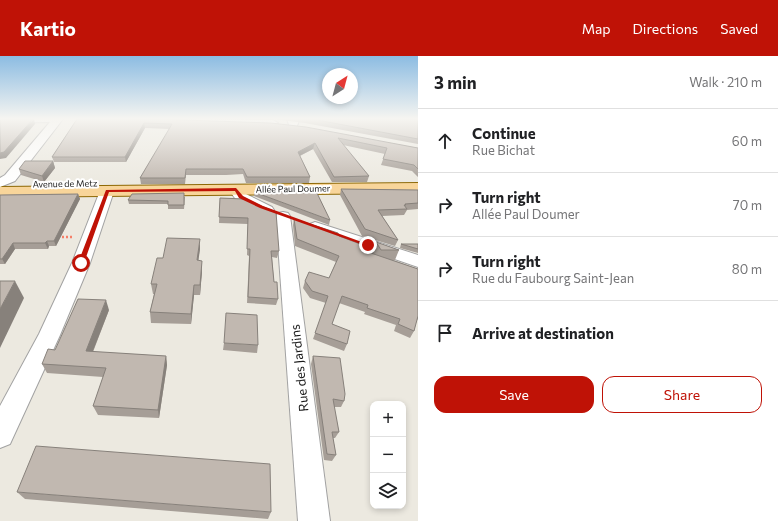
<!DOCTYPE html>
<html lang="en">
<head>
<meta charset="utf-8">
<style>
	:root { --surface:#fff; --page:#f2f2f2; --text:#202124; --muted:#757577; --line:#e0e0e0; --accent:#bf1206 }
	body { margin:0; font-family:Commissioner,sans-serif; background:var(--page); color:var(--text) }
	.controls { position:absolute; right:12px; bottom:12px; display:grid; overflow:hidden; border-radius:8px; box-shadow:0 2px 6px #0003 }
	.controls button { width:36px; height:36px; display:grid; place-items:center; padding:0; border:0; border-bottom:1px solid var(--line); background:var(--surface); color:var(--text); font:20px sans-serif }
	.compass { position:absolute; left:322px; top:12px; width:36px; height:36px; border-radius:50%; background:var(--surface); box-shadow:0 2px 6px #0003; rotate:36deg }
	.stop { position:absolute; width:12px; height:12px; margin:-9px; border:3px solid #bf1206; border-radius:50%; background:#fff }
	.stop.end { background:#bf1206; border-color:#fff; box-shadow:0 1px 4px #0008 }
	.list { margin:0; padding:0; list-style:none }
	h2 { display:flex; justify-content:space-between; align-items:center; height:52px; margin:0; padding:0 16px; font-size:17px }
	h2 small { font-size:13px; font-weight:400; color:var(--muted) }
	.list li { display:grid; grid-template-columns:26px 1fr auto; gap:12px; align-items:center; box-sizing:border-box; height:64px; padding:0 16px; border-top:1px solid var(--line) }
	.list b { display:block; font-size:15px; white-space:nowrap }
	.list p { margin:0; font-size:13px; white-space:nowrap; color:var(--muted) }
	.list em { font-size:13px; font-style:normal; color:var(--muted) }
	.actions { display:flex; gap:8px; padding:12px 16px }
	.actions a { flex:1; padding:9px 0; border:1px solid var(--accent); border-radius:12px; text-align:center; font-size:14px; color:var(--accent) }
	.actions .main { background:var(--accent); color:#fff }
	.icon { flex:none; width:22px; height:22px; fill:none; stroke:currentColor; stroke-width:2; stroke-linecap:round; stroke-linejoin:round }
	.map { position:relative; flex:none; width:418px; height:465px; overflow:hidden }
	header { display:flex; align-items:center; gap:24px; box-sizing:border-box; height:56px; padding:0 20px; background:var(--accent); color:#fff }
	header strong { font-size:19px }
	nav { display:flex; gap:22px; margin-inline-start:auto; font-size:14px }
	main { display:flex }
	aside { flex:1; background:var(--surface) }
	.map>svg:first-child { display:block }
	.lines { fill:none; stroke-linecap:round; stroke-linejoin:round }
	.minor-casing { stroke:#a2a2a2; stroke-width:2 }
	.major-casing { stroke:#8d6805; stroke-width:2 }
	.path { stroke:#f58069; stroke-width:2.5; stroke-dasharray:2 2; stroke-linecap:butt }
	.minor { fill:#fff; fill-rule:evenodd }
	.major { fill:#f8d59a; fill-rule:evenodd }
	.wall { fill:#a69e97 }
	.shaded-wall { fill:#87817b }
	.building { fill:#c1b8b0; stroke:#87817b }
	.route { fill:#bf1206 }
	.labels { text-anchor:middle; stroke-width:4; stroke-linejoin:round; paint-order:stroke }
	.far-street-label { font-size:9px; fill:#1b1b1b; stroke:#fff }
	.near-street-label { font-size:13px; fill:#1b1b1b; stroke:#fff }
</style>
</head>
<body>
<header>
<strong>Kartio</strong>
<nav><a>Map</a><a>Directions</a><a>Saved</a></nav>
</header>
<main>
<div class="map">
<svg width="418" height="465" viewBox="0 0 418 465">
	<rect width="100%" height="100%" fill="#ece9e0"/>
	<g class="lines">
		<!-- minor casing -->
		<g class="minor-casing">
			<g id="minor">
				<polygon points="0,63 63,63 15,125 0,131 0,122 5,119 50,66 0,67"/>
				<polygon points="148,63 273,64 278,67 273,70 153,66"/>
				<polygon points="287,63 297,63 299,65 296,72 290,72"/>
				<path d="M236,130L241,131L246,138L272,151L274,154L272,157C263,159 244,150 237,144C234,142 232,137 229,134L231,131Z"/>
				<polygon points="107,131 112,132 114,135 90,207 60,279 10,388 0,392 0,350 39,278 72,207 100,135 102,132"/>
				<polygon points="283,156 288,157 290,160 330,465 298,465 276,160 278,157"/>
				<polygon points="315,166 418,199 418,211 310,174 307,171 310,168"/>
			</g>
		</g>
		<!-- major casing -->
		<g class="major-casing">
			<polygon id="major" points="418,127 418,137 0,141 0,131"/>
		</g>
		<!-- path -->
		<polyline class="path" points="58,181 73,181"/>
		<!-- minor -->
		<use href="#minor" class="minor"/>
		<!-- major -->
		<use href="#major" class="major"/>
	</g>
	<!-- wall -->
	<g class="wall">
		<polygon points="77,63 271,67 418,92 418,121 412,115 381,109 385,98 343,89 369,120 367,126 332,126 313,93 300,100 310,121 309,127 246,127 243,118 226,119 186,119 185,128 141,128 140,122 170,73 145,72 126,106 54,106 52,101"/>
		<polygon points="273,63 418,63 418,88 305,67"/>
		<polygon points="53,105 55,112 44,126 21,119 19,113"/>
		<polygon points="341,133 418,134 418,153 407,154 404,159 382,160 398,184 395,190 362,180 340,139"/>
		<polygon points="254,136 330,164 329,169 254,140"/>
		<polygon points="78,138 80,143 56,190 49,190 48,193 15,193 5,208 0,208 0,139"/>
		<polygon points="185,141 184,153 168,153 168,148 129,148 128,144"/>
		<polygon points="220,142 244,143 279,195 277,202 272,201 274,226 278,243 276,249 247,247 249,200 247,199 248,168 219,167"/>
		<polygon points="294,163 339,180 362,194 372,198 372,197 376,186 399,194 395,204 393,204 418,213 418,264 417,263 414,275 410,282 394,275 396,269 364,258 365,256 339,247 332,268 347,288 344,295 313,283 326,247 310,242 303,232 305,225 329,222 336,206 295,190 293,169"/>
		<polygon points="401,188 418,188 418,197 400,192"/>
		<polygon points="200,193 198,204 202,215 200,239 194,239 191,268 151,267 150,256 154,238 153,238 151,228"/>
		<polygon points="109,254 93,296 166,300 167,309 159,362 98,359 93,350 103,321 47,317 42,308"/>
		<polygon points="224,287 258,289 257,297 223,294"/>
		<polygon points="313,300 344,345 341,351 334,351 339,376 335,382 333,382 336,399 332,405 324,404 311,308"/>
		<polygon points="17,436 271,456 268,463 25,443"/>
	</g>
	<!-- shaded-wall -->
	<g class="shaded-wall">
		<polygon points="34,63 35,68 6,102 0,103 0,97"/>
		<polygon points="144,67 145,72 126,106 125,101"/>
		<polygon points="315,87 313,93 297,101 298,96"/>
		<polygon points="53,105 55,112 44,126 42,120"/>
		<polygon points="78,138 80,143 56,190 54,185"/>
		<polygon points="200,183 200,193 197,215 197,204"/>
		<polygon points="47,185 49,190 48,193 45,187"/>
		<polygon points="13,187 15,193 5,208 2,203"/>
		<polygon points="202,205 202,215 200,239 200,229"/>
		<polygon points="15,225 24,242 0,292 0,253"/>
		<polygon points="194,229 194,239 191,268 191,258"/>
		<polygon points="106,244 109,254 89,305 86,295"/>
		<polygon points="166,300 167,309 159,362 158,354"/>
	</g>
	<!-- building -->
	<g class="building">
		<polygon points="0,63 33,63 4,96 0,97"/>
		<polygon points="77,63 155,63 271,67 306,71 418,92 418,113 414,109 383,103 387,92 338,82 369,120 334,121 315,87 298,96 310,121 247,121 243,113 186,113 185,122 140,122 172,68 144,67 125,101 52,101"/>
		<polygon points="312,63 418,63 418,83"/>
		<polygon points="25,105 53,105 42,120 19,113"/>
		<polygon points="341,133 418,134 418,147 405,148 406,149 404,149 407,153 378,154 398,184 365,173"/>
		<polygon points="316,135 330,164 254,136"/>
		<polygon points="184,137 184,149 168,149 168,145 128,144 132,138"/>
		<polygon points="78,138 54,185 47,185 45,187 13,187 2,203 0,203 0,139"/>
		<polygon points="220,142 244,143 276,156 279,195 271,195 274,226 277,226 278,243 248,241 250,193 247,193 248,162 219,161"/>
		<polygon points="294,163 338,177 339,180 363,189 362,194 418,213 418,260 414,275 398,268 400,263 367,252 368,249 342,240 332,268 350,275 347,288 315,277 328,240 312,235 305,225 309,216 329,222 339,200 297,183"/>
		<polygon points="167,182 200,183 197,204 202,205 200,229 194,229 191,258 150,256 157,228 151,228 157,202 163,202"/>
		<polygon points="376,186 399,194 381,194"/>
		<polygon points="401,188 418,188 418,193"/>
		<polygon points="0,225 15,225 0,253"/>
		<polygon points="78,243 106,244 86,295 166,300 158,354 93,350 106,312 42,308 48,293 55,294"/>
		<polygon points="226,257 257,259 258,289 224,287"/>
		<polygon points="313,300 340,302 345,338 344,345 333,343 339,376 332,376 336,399 327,398"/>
		<polygon points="36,390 270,408 271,456 17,436"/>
	</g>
	<!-- sky -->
	<linearGradient id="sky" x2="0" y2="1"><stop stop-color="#8cbce2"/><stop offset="0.49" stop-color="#f6f5f1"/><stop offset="1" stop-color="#f6f5f1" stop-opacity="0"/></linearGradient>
	<rect width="418" height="128" fill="url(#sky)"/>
	<!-- route -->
	<polygon class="route" points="236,132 243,140 263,150 370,189 366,190 260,152 239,142 235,135 109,136 84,207 81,209 78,207 106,134"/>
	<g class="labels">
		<!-- far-street labels -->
		<g class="far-street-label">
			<text transform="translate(65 128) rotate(-1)" y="3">Avenue de Metz</text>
			<text transform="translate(293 133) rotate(-1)" y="3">Allée Paul Doumer</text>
		</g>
		<!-- near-street labels -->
		<g class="near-street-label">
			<text transform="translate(299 312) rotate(-96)" y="5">Rue des Jardins</text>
		</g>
	</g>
</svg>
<div class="controls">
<button>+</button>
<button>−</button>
<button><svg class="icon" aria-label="layers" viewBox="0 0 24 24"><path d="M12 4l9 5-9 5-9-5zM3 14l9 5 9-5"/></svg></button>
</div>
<svg class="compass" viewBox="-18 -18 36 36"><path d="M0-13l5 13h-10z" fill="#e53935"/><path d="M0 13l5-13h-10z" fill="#757577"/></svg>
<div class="stop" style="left:81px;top:207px"></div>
<div class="stop end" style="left:368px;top:189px"></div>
</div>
<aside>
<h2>3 min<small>Walk · 210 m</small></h2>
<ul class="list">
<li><svg class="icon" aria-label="ahead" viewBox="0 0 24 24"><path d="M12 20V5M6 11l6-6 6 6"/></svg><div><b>Continue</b><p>Rue Bichat</p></div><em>60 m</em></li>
<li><svg class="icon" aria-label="right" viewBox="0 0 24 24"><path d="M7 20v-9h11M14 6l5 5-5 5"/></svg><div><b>Turn right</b><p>Allée Paul Doumer</p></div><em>70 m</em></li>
<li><svg class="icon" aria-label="right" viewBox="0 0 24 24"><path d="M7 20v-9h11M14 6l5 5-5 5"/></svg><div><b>Turn right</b><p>Rue du Faubourg Saint-Jean</p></div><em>80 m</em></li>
<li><svg class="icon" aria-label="arrive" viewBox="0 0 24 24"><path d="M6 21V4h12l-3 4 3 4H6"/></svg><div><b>Arrive at destination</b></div></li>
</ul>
<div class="actions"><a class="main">Save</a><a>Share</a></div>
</aside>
</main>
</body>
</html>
